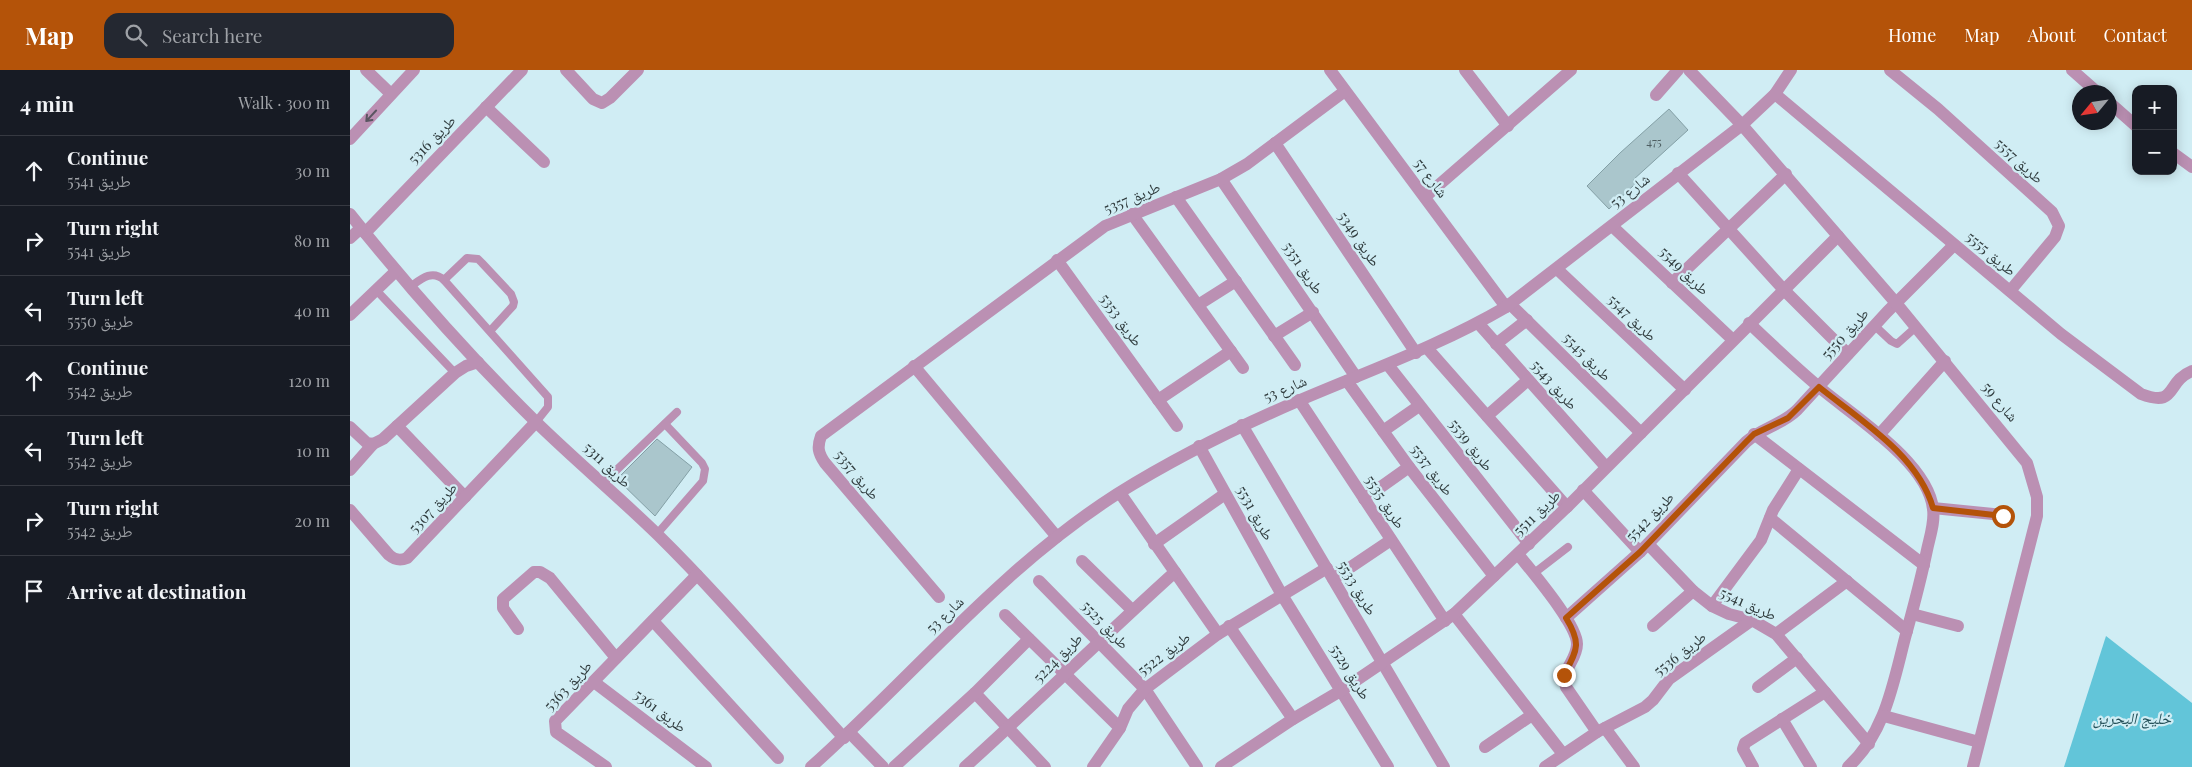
<!DOCTYPE html>
<html lang="en">
<head>
<meta charset="utf-8">
<style>
	:root { --surface:#171b24; --page:#242831; --text:#f1f3f6; --muted:#9ea1a6; --line:#363941; --accent:#b45309 }
	body { margin:0; font-family:"Playfair Display","Noto Naskh Arabic",serif; background:var(--page); color:var(--text) }
	.controls { position:absolute; right:15px; top:15px; display:grid; overflow:hidden; border-radius:10px; box-shadow:0 2px 12px #0003 }
	.controls button { width:45px; height:45px; display:grid; place-items:center; padding:0; border:0; border-bottom:1px solid var(--line); background:var(--surface); color:var(--text); font:25px sans-serif }
	.compass { position:absolute; left:1722px; top:15px; width:45px; height:45px; border-radius:50%; background:var(--surface); box-shadow:0 2px 12px #0003; rotate:241deg }
	.stop { position:absolute; width:15px; height:15px; margin:-11px; border:4px solid #b45309; border-radius:50%; background:#fff }
	.stop.end { background:#b45309; border-color:#fff; box-shadow:0 1px 5px #0008 }
	.list { margin:0; padding:0; list-style:none }
	h2 { display:flex; justify-content:space-between; align-items:center; height:65px; margin:0; padding:0 20px; font-size:21px }
	h2 small { font-size:16px; font-weight:400; color:var(--muted) }
	.list li { display:grid; grid-template-columns:32px 1fr auto; gap:15px; align-items:center; box-sizing:border-box; height:70px; padding:0 20px; border-top:1px solid var(--line) }
	.list b { display:block; font-size:19px; white-space:nowrap }
	.list p { margin:0; font-size:16px; white-space:nowrap; color:var(--muted) }
	.list em { font-size:16px; font-style:normal; color:var(--muted) }
	.icon { flex:none; width:28px; height:28px; fill:none; stroke:currentColor; stroke-width:2; stroke-linecap:round; stroke-linejoin:round }
	.map { position:relative; flex:none; width:1842px; height:697px; overflow:hidden }
	header { display:flex; align-items:center; gap:30px; box-sizing:border-box; height:70px; padding:0 25px; background:var(--accent); color:#fff }
	header strong { font-size:24px }
	nav { display:flex; gap:28px; margin-inline-start:auto; font-size:18px }
	.search { width:350px; height:45px; background:var(--page); display:flex; align-items:center; gap:12px; box-sizing:border-box; padding:0 18px; border-radius:15px; color:var(--muted); font-size:19px }
	main { display:flex }
	aside { flex:1; background:var(--surface) }
	.map>svg:first-child { display:block }
	.water { fill:#62c5d9 }
	.building { fill:#aac6cc; stroke:#84a0a6 }
	.lines { fill:none; stroke-linecap:round; stroke-linejoin:round }
	.service { stroke:#bb90b3; stroke-width:8 }
	.minor { stroke:#bb90b3; stroke-width:12 }
	.tertiary { stroke:#bb90b3; stroke-width:12 }
	.oneway { stroke:#5a5561 }
	.route { stroke:#b45309; stroke-width:6 }
	.labels { text-anchor:middle; stroke-width:4.5; stroke-linejoin:round; paint-order:stroke }
	.number-label { font-size:12px; fill:#4e5e62 }
	.street-label { font-size:15px; fill:#303c3e; stroke:#d0edf4 }
	.water-label { font-size:16px; font-style:italic; fill:#25515a; stroke:#d0edf4 }
</style>
</head>
<body>
<header>
<strong>Map</strong>
<div class="search"><svg class="icon" aria-label="search" viewBox="0 0 24 24"><circle cx="10" cy="10" r="6"/><path d="M15 15l6 6"/></svg>Search here</div>
<nav><a>Home</a><a>Map</a><a>About</a><a>Contact</a></nav>
</header>
<main>
<aside>
<h2>4 min<small>Walk · 300 m</small></h2>
<ul class="list">
<li><svg class="icon" aria-label="ahead" viewBox="0 0 24 24"><path d="M12 20V5M6 11l6-6 6 6"/></svg><div><b>Continue</b><p>طريق 5541</p></div><em>30 m</em></li>
<li><svg class="icon" aria-label="right" viewBox="0 0 24 24"><path d="M7 20v-9h11M14 6l5 5-5 5"/></svg><div><b>Turn right</b><p>طريق 5541</p></div><em>80 m</em></li>
<li><svg class="icon" aria-label="left" viewBox="0 0 24 24"><path d="M17 20v-9H6M10 6l-5 5 5 5"/></svg><div><b>Turn left</b><p>طريق 5550</p></div><em>40 m</em></li>
<li><svg class="icon" aria-label="ahead" viewBox="0 0 24 24"><path d="M12 20V5M6 11l6-6 6 6"/></svg><div><b>Continue</b><p>طريق 5542</p></div><em>120 m</em></li>
<li><svg class="icon" aria-label="left" viewBox="0 0 24 24"><path d="M17 20v-9H6M10 6l-5 5 5 5"/></svg><div><b>Turn left</b><p>طريق 5542</p></div><em>10 m</em></li>
<li><svg class="icon" aria-label="right" viewBox="0 0 24 24"><path d="M7 20v-9h11M14 6l5 5-5 5"/></svg><div><b>Turn right</b><p>طريق 5542</p></div><em>20 m</em></li>
<li><svg class="icon" aria-label="arrive" viewBox="0 0 24 24"><path d="M6 21V4h12l-3 4 3 4H6"/></svg><div><b>Arrive at destination</b></div></li>
</ul>
</aside>
<div class="map">
<svg width="1842" height="697" viewBox="0 0 1842 697">
	<rect width="100%" height="100%" fill="#d0edf4"/>
	<!-- water -->
	<polygon class="water" points="1756,566 1842,633 1842,697 1714,697"/>
	<!-- building -->
	<g class="building">
		<polygon points="1319,39 1338,60 1283,110 1286,113 1259,139 1237,116 1270,83"/>
		<polygon points="307,369 342,397 305,446 267,409"/>
	</g>
	<g class="lines">
		<!-- service -->
		<g class="service">
			<polyline points="94,210 117,188 128,189 132,193 161,224 164,232 163,236 141,260"/>
			<path d="M60,217C71,209 82,199 94,210L198,327V337L186,352"/>
			<polyline points="26,220 105,303"/>
			<polyline points="1525,256 1541,271 1547,274 1566,257"/>
			<polyline points="252,414 327,342"/>
			<polyline points="307,464 353,411 355,399 352,393 315,354"/>
			<polyline points="1183,504 1218,477"/>
		</g>
		<!-- minor -->
		<g class="minor">
			<polyline points="16,0 41,24"/>
			<polyline points="216,0 243,29 252,33 260,28 288,0"/>
			<polyline points="980,0 1156,237"/>
			<polyline points="1115,0 1158,56"/>
			<polyline points="1339,0 1392,55"/>
			<polyline points="1540,0 1588,39 1702,142 1709,156 1705,167 1660,221"/>
			<polyline points="1722,0 1747,22"/>
			<path d="M1425,24L1711,264L1791,324C1828,338 1815,312 1842,301"/>
			<polyline points="1306,25 1328,0"/>
			<polyline points="1760,33 1786,56"/>
			<polyline points="136,37 194,92"/>
			<polyline points="0,69 64,0"/>
			<polyline points="925,73 1066,283"/>
			<polyline points="1823,83 1842,97"/>
			<polyline points="1328,103 1434,220 1498,284"/>
			<polyline points="871,109 1006,307"/>
			<polyline points="826,127 945,295"/>
			<polyline points="1075,127 1221,0"/>
			<path d="M0,144C58,217 120,287 186,352C226,391 268,426 308,465C373,529 432,600 494,668"/>
			<polyline points="782,144 893,298"/>
			<polyline points="1262,156 1383,270"/>
			<polyline points="15,163 172,0"/>
			<polyline points="0,168 11,158"/>
			<polyline points="707,190 827,356"/>
			<polyline points="1207,199 1335,320"/>
			<polyline points="1322,213 1436,104"/>
			<polyline points="1160,234 1291,363"/>
			<polyline points="848,235 886,211"/>
			<polyline points="0,245 46,201"/>
			<polyline points="1128,253 1256,397"/>
			<path d="M1399,253C1422,275 1445,297 1469,317C1503,346 1578,392 1583,439C1585,452 1580,466 1577,480C1571,509 1563,539 1555,568C1543,614 1535,663 1498,697"/>
			<polyline points="924,266 963,242"/>
			<polyline points="1146,274 1177,250"/>
			<polyline points="1077,278 1217,437"/>
			<polyline points="1038,295 1179,474"/>
			<polyline points="564,296 707,467"/>
			<polyline points="997,311 1059,397 1144,506"/>
			<polyline points="808,330 881,281"/>
			<polyline points="949,330 1095,551"/>
			<polyline points="1137,346 1178,310"/>
			<polyline points="892,355 1094,697"/>
			<polyline points="47,356 115,427"/>
			<polyline points="0,357 17,373 23,374"/>
			<polyline points="1033,361 1069,336"/>
			<polyline points="1404,364 1574,495"/>
			<polyline points="1529,365 1595,291"/>
			<polyline points="849,376 932,525 1038,697"/>
			<polyline points="0,400 23,374 33,369 105,303 116,296 128,292"/>
			<polyline points="1233,420 1290,482"/>
			<polyline points="770,423 868,564"/>
			<polyline points="1014,429 1059,397"/>
			<polyline points="1583,438 1653,445"/>
			<path d="M0,440L39,485C45,490 50,491 57,488L186,352"/>
			<polyline points="1420,448 1557,561"/>
			<polyline points="804,474 875,424"/>
			<polyline points="1298,474 1343,521 1362,536 1379,544 1402,550 1426,564 1519,674"/>
			<path d="M1168,484C1182,502 1227,554 1227,574C1227,591 1210,600 1216,617L1247,662"/>
			<polyline points="732,491 782,540"/>
			<polyline points="983,509 1041,470"/>
			<polyline points="689,511 795,619 847,697"/>
			<path d="M589,527L475,393C468,383 467,377 471,366L755,156L871,109L897,94L995,21"/>
			<polyline points="1362,536 1411,470 1423,440 1449,399"/>
			<polyline points="1104,544 1213,684"/>
			<polyline points="1562,544 1608,556"/>
			<polyline points="655,545 770,658"/>
			<path d="M1216,548L1290,482L1396,372C1411,358 1432,355 1447,340L1537,242L1604,175"/>
			<polyline points="303,551 428,688"/>
			<polyline points="879,556 943,649"/>
			<polyline points="1303,556 1343,521"/>
			<polyline points="168,559 153,538 153,529 184,502 190,502 200,508 266,588"/>
			<polyline points="1426,564 1497,511"/>
			<polyline points="244,612 356,697"/>
			<polyline points="1408,617 1447,588"/>
			<polyline points="625,623 695,697"/>
			<polyline points="1534,646 1629,672"/>
			<polyline points="1432,649 1461,697"/>
			<polyline points="1255,658 1284,697"/>
			<polyline points="499,662 533,697"/>
			<polyline points="1135,677 1182,645"/>
			<polyline points="256,697 206,662 205,651 347,505"/>
			<polyline points="544,697 625,623 679,569"/>
			<path d="M615,697C686,633 754,566 825,502"/>
			<polyline points="743,697 770,658 778,639 795,619 868,564 977,498"/>
			<polyline points="871,697 943,649 992,620 1104,544 1217,437 1488,166"/>
			<polyline points="1195,697 1247,662 1295,637 1303,630 1319,609 1402,550"/>
			<polyline points="1403,697 1393,679 1395,673 1475,622"/>
		</g>
		<!-- tertiary -->
		<g class="tertiary">
			<polyline points="1392,55 1546,233 1677,393 1687,427 1687,446 1623,697"/>
			<path d="M461,697C563,606 651,498 767,424C825,388 885,358 948,331C1018,301 1089,276 1156,237L1392,55L1425,24L1441,0"/>
		</g>
	</g>
	<!-- one-way arrows -->
	<defs><path id="oneway-shaft" d="M-6 0H5M1.5-3L5.5 0L1.5 3" fill="none" stroke-width="1.6" stroke-linecap="round" stroke-linejoin="round" transform="scale(1.25)"/></defs>
	<use class="oneway" href="#oneway-shaft" transform="translate(21 46) rotate(133)"/>
	<g class="lines">
		<!-- route -->
		<path class="route" d="M1214,605C1227,580 1232,574 1216,548L1290,482L1396,372L1404,364L1438,348L1469,317C1510,350 1568,385 1583,438L1653,446"/>
	</g>
	<g class="labels">
		<!-- number labels -->
		<g class="number-label">
			<text x="1304" y="76">475</text>
		</g>
		<!-- street labels -->
		<g class="street-label">
			<text transform="translate(82 70) rotate(-46)" y="5">طريق 5316</text>
			<text transform="translate(1669 91) rotate(42)" y="5">طريق 5557</text>
			<text transform="translate(1081 108) rotate(53)" y="5">شارع 57</text>
			<text transform="translate(1280 121) rotate(-38)" y="5">شارع 53</text>
			<text transform="translate(782 128) rotate(-23)" y="5">طريق 5357</text>
			<text transform="translate(1009 169) rotate(56)" y="5">طريق 5349</text>
			<text transform="translate(1641 184) rotate(40)" y="5">طريق 5555</text>
			<text transform="translate(953 198) rotate(56)" y="5">طريق 5351</text>
			<text transform="translate(1334 201) rotate(44)" y="5">طريق 5549</text>
			<text transform="translate(1282 248) rotate(43)" y="5">طريق 5547</text>
			<text transform="translate(771 250) rotate(54)" y="5">طريق 5353</text>
			<text transform="translate(1495 264) rotate(-48)" y="5">طريق 5550</text>
			<text transform="translate(1237 287) rotate(45)" y="5">طريق 5545</text>
			<text transform="translate(1204 315) rotate(48)" y="5">طريق 5543</text>
			<text transform="translate(935 319) rotate(-23)" y="5">شارع 53</text>
			<text transform="translate(1650 332) rotate(50)" y="5">شارع 59</text>
			<text transform="translate(1121 375) rotate(52)" y="5">طريق 5539</text>
			<text transform="translate(257 395) rotate(43)" y="5">طريق 5311</text>
			<text transform="translate(1082 400) rotate(53)" y="5">طريق 5537</text>
			<text transform="translate(507 405) rotate(50)" y="5">طريق 5357</text>
			<text transform="translate(1035 432) rotate(57)" y="5">طريق 5535</text>
			<text transform="translate(83 438) rotate(-47)" y="5">طريق 5307</text>
			<text transform="translate(905 443) rotate(61)" y="5">طريق 5531</text>
			<text transform="translate(1187 443) rotate(-44)" y="5">طريق 5511</text>
			<text transform="translate(1300 447) rotate(-46)" y="5">طريق 5542</text>
			<text transform="translate(1007 518) rotate(59)" y="5">طريق 5533</text>
			<text transform="translate(1398 534) rotate(24)" y="5">طريق 5541</text>
			<text transform="translate(595 545) rotate(-44)" y="5">شارع 53</text>
			<text transform="translate(755 555) rotate(46)" y="5">طريق 5525</text>
			<text transform="translate(814 584) rotate(-37)" y="5">طريق 5522</text>
			<text transform="translate(1330 584) rotate(-38)" y="5">طريق 5536</text>
			<text transform="translate(708 588) rotate(-45)" y="5">طريق 5224</text>
			<text transform="translate(1000 602) rotate(58)" y="5">طريق 5529</text>
			<text transform="translate(218 616) rotate(-47)" y="5">طريق 5363</text>
			<text transform="translate(310 641) rotate(37)" y="5">طريق 5361</text>
		</g>
		<!-- water labels -->
		<g class="water-label">
			<text x="1782" y="654">خليج البحرين</text>
		</g>
	</g>
</svg>
<div class="controls">
<button>+</button>
<button>−</button>
</div>
<svg class="compass" viewBox="-18 -18 36 36"><path d="M0-13l5 13h-10z" fill="#e53935"/><path d="M0 13l5-13h-10z" fill="#9ea1a6"/></svg>
<div class="stop" style="left:1653px;top:446px"></div>
<div class="stop end" style="left:1214px;top:605px"></div>
</div>
</main>
</body>
</html>
